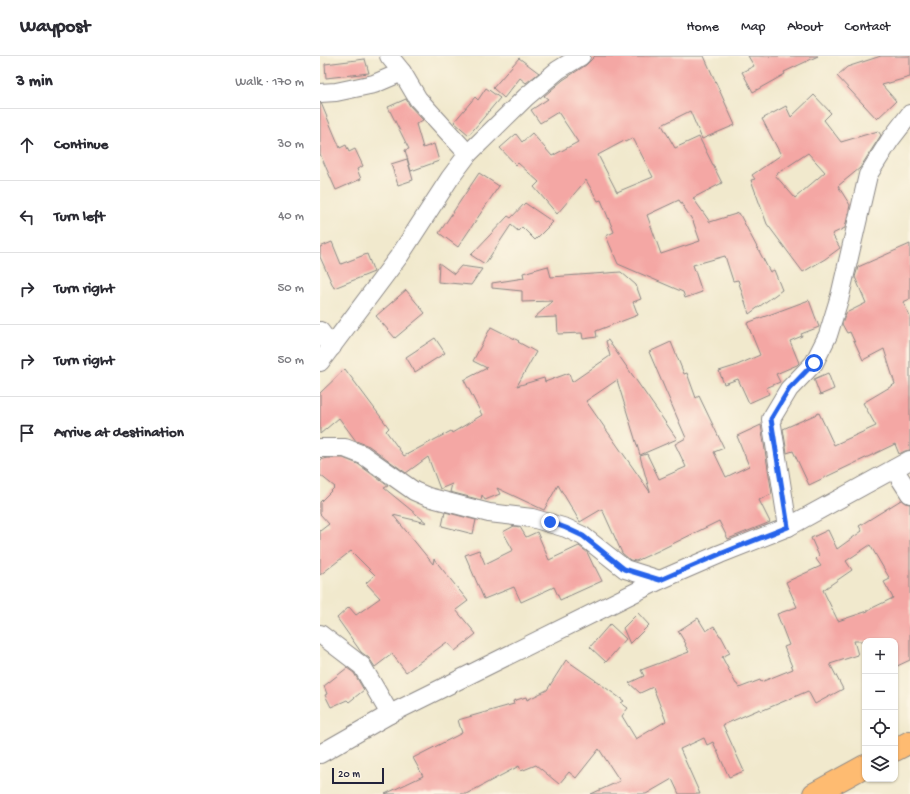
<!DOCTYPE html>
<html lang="en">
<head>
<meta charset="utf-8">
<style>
	:root { --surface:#fff; --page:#f7f7f7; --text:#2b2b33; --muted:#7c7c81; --line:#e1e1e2 }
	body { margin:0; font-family:"Gochi Hand",sans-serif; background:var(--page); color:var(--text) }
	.controls { position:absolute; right:12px; bottom:12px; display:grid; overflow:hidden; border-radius:8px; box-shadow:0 1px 3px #0004 }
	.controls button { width:36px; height:36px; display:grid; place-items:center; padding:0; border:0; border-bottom:1px solid var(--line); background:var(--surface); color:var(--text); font:20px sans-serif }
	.scale { position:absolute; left:12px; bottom:10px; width:52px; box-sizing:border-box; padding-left:4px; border:2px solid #22223b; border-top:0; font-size:11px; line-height:14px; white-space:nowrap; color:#22223b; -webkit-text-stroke:3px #fcf5e5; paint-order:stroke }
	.stop { position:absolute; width:12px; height:12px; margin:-9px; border:3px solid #2563eb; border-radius:50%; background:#fff }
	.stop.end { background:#2563eb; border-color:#fff; box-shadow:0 1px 4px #0008 }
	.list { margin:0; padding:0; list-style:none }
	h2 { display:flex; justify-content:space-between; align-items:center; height:52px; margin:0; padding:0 16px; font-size:17px }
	h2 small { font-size:13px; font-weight:400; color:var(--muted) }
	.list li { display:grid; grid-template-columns:26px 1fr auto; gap:12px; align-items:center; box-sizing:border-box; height:72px; padding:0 16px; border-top:1px solid var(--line) }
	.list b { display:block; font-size:15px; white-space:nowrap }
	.list em { font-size:13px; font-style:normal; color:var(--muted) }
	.icon { flex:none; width:22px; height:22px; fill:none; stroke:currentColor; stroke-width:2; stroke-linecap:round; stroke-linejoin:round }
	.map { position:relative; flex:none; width:590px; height:738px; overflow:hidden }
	header { display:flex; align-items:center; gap:24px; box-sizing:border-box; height:56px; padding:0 20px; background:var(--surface); border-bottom:1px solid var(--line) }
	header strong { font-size:19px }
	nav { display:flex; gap:22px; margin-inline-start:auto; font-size:14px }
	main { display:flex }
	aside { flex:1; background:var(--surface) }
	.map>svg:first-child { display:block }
	.building { fill:#f4a7a4; fill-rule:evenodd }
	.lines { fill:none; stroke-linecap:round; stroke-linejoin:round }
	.minor-casing { stroke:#8a8684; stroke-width:20 }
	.highway-casing { stroke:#8a8684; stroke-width:24 }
	.minor { stroke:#fff; stroke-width:18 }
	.highway { stroke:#febb71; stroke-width:22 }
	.route { stroke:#2563eb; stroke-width:5 }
</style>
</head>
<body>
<header>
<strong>Waypost</strong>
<nav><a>Home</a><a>Map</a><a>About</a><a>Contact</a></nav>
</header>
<main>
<aside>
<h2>3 min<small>Walk · 170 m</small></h2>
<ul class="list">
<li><svg class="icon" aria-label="ahead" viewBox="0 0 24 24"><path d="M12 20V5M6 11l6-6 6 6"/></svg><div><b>Continue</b></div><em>30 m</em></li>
<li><svg class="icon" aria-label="left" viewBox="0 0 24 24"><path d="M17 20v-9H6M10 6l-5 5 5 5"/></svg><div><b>Turn left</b></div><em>40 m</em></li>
<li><svg class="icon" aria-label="right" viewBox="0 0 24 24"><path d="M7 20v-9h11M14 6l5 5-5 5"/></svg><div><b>Turn right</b></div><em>50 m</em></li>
<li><svg class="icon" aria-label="right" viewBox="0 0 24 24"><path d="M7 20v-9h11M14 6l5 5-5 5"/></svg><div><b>Turn right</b></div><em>50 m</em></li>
<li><svg class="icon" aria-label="arrive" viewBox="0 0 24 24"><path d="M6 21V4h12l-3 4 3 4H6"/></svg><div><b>Arrive at destination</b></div></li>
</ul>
</aside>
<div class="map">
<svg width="590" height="738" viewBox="0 0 590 738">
	<rect width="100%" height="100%" fill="#fcf5e5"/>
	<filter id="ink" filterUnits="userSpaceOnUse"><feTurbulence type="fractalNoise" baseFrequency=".025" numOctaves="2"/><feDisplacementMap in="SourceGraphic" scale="8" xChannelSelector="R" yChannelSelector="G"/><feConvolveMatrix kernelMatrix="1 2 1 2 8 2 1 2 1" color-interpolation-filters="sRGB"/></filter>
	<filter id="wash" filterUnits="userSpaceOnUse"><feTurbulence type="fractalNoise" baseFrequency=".012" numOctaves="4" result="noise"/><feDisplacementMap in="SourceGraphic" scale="16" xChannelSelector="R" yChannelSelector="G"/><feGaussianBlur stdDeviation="0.9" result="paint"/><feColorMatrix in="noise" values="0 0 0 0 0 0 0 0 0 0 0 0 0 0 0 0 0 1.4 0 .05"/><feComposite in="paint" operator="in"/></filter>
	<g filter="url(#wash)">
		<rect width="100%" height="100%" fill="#f1e9cd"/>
		<g id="blocks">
			<!-- building -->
			<g class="building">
				<path d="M275,0H384L415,69L382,83L370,55L342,69L355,92L379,81L402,127L373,142L390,166L419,157L450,216L454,214L462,234L429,258L418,224L413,225L405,200L373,209L382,236L365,242L363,236L298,208L286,180L294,176L281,144L278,145L266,124L237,158L214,131L219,126L198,107L196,109L180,92L196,78L202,86L212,77L232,100L258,86L238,56L220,67L211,54L228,43L224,40L243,24L266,9ZM313,82L333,121L297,136L278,99L304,85L305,86ZM359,144L373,165L380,185L341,198L327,159Z"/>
				<polygon points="428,0 498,0 464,16 465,18 433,36 422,16 434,10"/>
				<polygon points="561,0 590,0 590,21 562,29 576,45 557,63 517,20 527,11"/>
				<polygon points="199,2 219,17 206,27 200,22 184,42 173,32"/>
				<polygon points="45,3 49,17 6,22 5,8"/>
				<polygon points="166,32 180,42 149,79 134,66 155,41 158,44"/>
				<path d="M494,39L511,57L504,64L521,86L558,75L561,79L540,112L518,130L530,149L525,172L512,178L520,192L505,203L483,216L447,168L431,124L435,123L432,119L461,99L442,63L466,50L471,61ZM488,97L505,116L475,142L455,119Z"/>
				<polygon points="86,43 90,50 103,64 96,68 103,92 114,88 119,105 91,115 85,94 89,93 68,51"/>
				<polygon points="0,47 1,47 20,92 26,89 29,96 35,93 43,110 37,113 41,123 16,134 0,98"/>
				<polygon points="87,103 93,124 78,129 71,108"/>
				<polygon points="159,117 179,130 138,191 119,177"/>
				<polygon points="205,147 233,166 215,184 202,171 198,175 191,169 165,208 151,199 188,160 191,162"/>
				<polygon points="12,186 21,208 47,198 54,216 14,232 0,201 0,191"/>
				<polygon points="590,188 590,243 583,246 590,261 590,394 585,395 579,398 575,388 489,429 473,395 467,397 463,373 499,357 514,389 556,370 543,347 575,328 564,293 543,304 530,276 527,277 522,268 526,257 546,247 535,221 538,211"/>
				<polygon points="119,207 134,218 141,210 162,213 151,229 118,226"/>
				<polygon points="228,210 231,221 301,216 316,229 321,243 313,246 318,259 276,275 277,281 263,283 262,277 238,278 237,261 214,262 233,245 202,246 202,235 172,232 172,227 204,222 203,217"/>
				<polygon points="86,234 105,257 75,282 56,260"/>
				<polygon points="489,244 499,271 481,278 482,280 470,285 479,307 477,309 456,318 460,326 446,332 449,338 429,347 418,323 404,328 399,315 415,310 440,299 427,267"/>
				<polygon points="171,271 199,285 198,286 216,296 197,330 224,322 225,326 249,317 252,326 290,300 286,285 288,284 357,383 320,399 297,324 266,345 330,436 320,400 327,398 339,423 366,411 355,388 366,382 329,296 351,286 364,318 367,317 376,342 379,340 404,392 394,396 406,421 429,410 417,380 441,369 452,438 439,444 450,466 443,469 408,483 399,465 338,495 316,505 310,504 302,497 282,453 260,466 238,429 224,454 177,432 180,438 165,444 162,439 161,444 130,436 132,428 120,433 108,401 86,417 49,390 36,385 19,362 0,378 0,337 25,313 69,372 66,375 84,400 131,375 132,377 162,359 144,324 167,312 153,305"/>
				<polygon points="115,282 125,297 95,316 86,301"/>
				<polygon points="508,317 514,333 500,339 494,323"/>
				<polygon points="8,402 23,402 38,408 68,430 64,432 107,467 73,459 113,508 114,503 148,545 136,554 156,578 135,595 127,586 86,616 72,598 55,611 49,602 41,596 17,562 29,551 36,559 60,542 46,527 55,519 31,495 0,519 0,475 9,468 0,458 0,446 15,431 0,419 0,404"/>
				<path d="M581,444L585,447L590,448V604L575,611V585H534L538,599L510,608L523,633L495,648L488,635L441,655L440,653L403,669L424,715L409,721L393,686L387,689L384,682L360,693L380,738H359L352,723L326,738H271L300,725L279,693L256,722L249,716L239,728L216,709L201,715L199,710L146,738H65L103,720L93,702L142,677L138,664L194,648L193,645L206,641L207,644L227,634L246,604L275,624L274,625L275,624L304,645L301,647L308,652L302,660L316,683L346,665L333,631L320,637L309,627L324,620L321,614L369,596L365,589L366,588L358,575L378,562L386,575L394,570L400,580H401L410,597L402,601L416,628H417L419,632L440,624L441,626L473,613L464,591L469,589L457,558L477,551L466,526L501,510L496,503L499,500L491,482L508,474L517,493L542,475L539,470ZM550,489L570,523L564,526L573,542L548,554V555L518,565L503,534L532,514L526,505Z"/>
				<polygon points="125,456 156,464 153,478 122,470"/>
				<polygon points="194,470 200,471 206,481 217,476 229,504 259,490 267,496 274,511 275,511 282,525 240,544 234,531 201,546 194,531 164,543 145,499 159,494 165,508 193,494 183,476"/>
				<polygon points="318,557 329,569 310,588 303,572"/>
				<polygon points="290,568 306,583 286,606 270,591"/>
				<polygon points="27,612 34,617 44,634 29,646 27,644 11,651 5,639 7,638 4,630"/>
			</g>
		</g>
	</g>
	<g filter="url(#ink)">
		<use href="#blocks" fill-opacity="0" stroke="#8a8684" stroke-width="1"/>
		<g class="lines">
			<!-- minor casing -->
			<g class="minor-casing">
				<g id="minor">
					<polyline points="69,0 82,16 98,43 148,98"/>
					<polyline points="0,37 16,36 54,28 82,16"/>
					<polyline points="0,275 12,291"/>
					<polyline points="0,306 80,199 130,122 148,98 206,41 238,14 261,0"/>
					<polyline points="0,392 25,392 43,399 94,435 108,441 169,457 212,462 246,472 263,480 305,513 340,524"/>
					<polyline points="574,413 590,438"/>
					<polyline points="468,471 451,363 469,333 494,307 508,279 520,240 548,119 570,84 590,58"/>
					<polyline points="0,578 42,610 70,658"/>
					<polyline points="0,698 70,658 340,524 400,498 468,471 590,404"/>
				</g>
			</g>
			<!-- highway casing -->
			<g class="highway-casing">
				<g id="highway">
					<polyline points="575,694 590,686"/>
					<polyline points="494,738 545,710"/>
				</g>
			</g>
			<!-- minor -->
			<use href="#minor" class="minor"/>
			<!-- highway -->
			<use href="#highway" class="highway"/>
		</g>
	</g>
	<g class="lines" filter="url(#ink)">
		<!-- route -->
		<polyline class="route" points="230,466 246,472 263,480 304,513 340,524 400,498 468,471 451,363 469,333 494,307"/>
	</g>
</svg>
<div class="controls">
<button>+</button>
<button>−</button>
<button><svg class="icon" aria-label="locate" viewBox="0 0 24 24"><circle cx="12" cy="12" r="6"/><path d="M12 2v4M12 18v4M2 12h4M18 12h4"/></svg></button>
<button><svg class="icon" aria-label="layers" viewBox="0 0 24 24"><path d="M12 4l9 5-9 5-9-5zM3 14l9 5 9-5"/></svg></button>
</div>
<div class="scale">20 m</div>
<div class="stop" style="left:494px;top:307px"></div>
<div class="stop end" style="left:230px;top:466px"></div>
</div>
</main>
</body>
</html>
